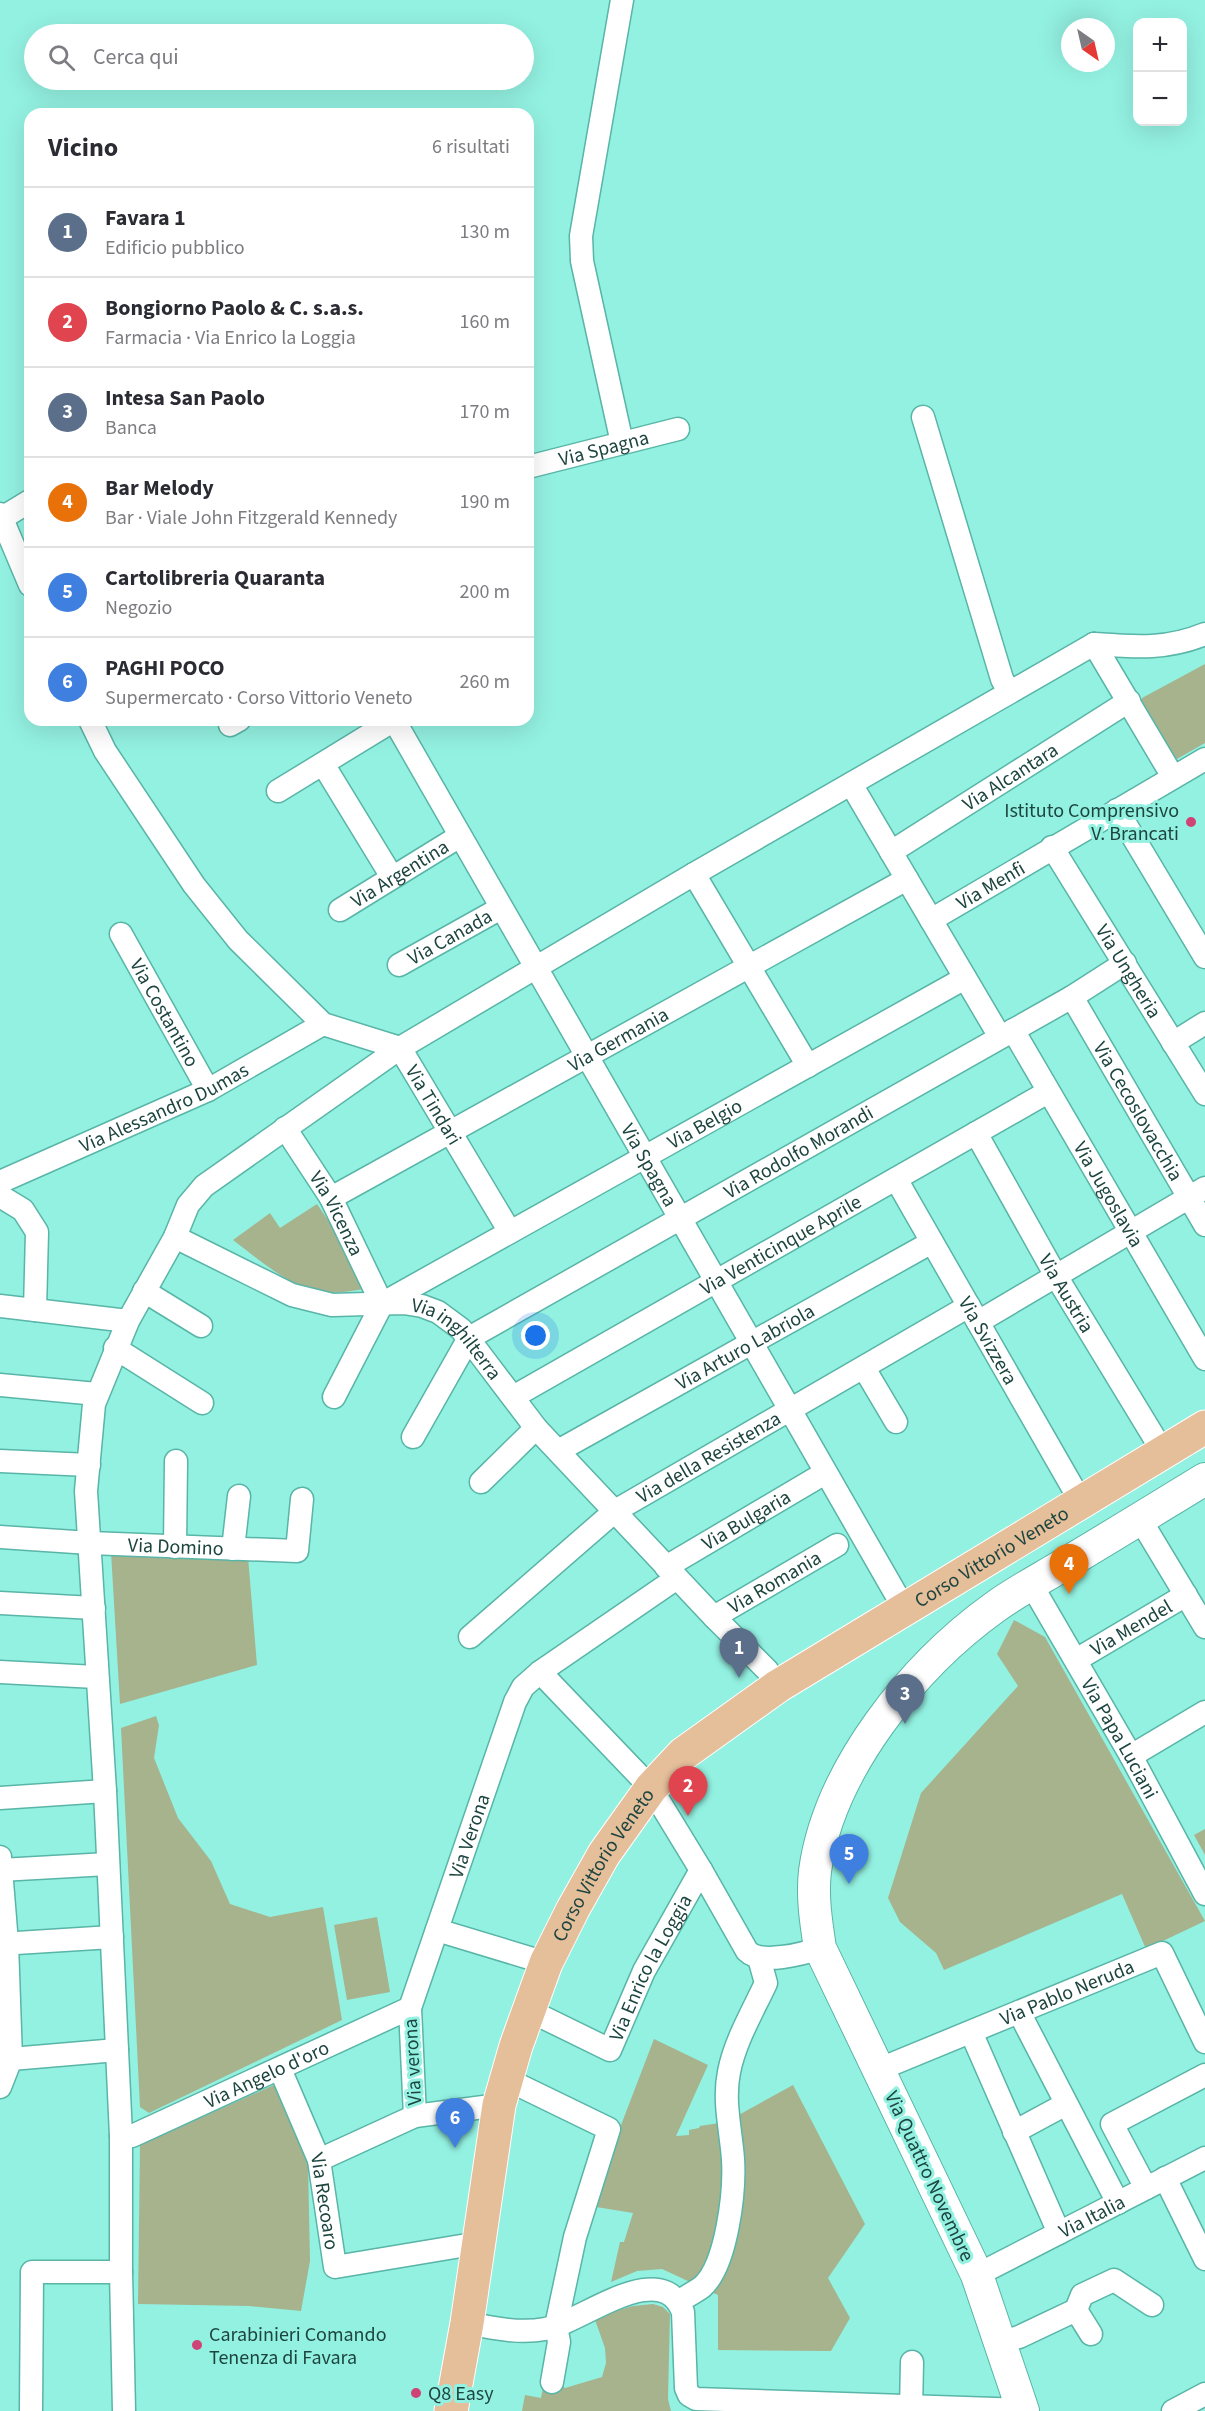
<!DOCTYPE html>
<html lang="it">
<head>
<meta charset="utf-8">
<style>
	:root { --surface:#fff; --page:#f2f2f3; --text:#2b2b33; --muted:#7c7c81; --line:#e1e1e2; --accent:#d93025 }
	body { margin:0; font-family:"Source Sans 3",sans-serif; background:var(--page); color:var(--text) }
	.controls { position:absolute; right:18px; top:18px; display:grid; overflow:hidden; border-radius:12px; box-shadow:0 6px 24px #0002 }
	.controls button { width:54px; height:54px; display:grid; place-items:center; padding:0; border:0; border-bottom:2px solid var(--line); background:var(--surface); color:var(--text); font:30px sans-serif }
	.compass { position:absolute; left:1061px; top:18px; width:54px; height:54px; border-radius:50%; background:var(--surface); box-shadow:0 6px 24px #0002; rotate:146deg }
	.you { position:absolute; left:536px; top:1336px; width:21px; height:21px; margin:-15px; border:4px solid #fff; border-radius:50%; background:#1a73e8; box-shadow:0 0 0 9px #1a73e833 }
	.badge { display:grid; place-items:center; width:39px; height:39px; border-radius:50%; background:var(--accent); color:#fff; font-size:20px; font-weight:700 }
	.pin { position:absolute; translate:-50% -50px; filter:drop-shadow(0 2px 3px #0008) }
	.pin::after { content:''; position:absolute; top:32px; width:21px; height:18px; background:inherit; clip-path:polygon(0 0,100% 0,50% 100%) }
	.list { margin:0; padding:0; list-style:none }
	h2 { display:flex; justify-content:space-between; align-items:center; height:78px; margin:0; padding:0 24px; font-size:26px }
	h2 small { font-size:20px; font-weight:400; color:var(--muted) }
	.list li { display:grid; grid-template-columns:39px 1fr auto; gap:18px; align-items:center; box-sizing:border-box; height:90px; padding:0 24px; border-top:2px solid var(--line) }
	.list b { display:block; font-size:22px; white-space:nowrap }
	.list p { margin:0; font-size:20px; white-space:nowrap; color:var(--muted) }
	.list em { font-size:20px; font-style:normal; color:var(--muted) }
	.icon { flex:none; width:33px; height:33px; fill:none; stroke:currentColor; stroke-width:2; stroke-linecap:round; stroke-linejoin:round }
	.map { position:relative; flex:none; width:1205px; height:2411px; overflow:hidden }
	.search { position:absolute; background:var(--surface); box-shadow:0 6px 24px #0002; left:24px; top:24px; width:510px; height:66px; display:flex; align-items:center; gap:15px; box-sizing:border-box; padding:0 21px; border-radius:33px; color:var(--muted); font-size:22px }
	.panel { position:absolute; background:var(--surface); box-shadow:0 6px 24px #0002; left:24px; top:108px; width:510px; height:618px; border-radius:18px }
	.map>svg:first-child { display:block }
	.green { fill:#a6b38d }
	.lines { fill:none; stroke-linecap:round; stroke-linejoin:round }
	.street-casing { stroke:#58b5a7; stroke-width:25 }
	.secondary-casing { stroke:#58b5a7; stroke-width:34 }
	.primary-casing { stroke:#fff; stroke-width:35 }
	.street { stroke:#fff; stroke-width:22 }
	.secondary { stroke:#fff; stroke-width:32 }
	.primary { stroke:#e5be9a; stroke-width:33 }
	.poi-dot { fill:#cf4375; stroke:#93f1e1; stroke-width:2 }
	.labels { text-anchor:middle; stroke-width:6; stroke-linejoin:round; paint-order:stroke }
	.street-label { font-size:20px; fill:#1d453f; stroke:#93f1e1 }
	.poi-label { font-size:20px; fill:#1d453f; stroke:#93f1e1; text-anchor:start }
</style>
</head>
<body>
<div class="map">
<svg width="1205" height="2411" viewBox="0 0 1205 2411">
	<rect width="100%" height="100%" fill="#93f1e1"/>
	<!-- green -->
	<g class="green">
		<polygon points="1205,664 1205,743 1170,763 1140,703 1142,698"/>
		<path d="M317,1204L340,1238L364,1289C351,1291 335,1294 322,1292C287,1286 260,1260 233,1240L270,1213L280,1228Z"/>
		<polygon points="111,1552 248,1557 257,1665 120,1704"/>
		<polygon points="1014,1620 1045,1637 1205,1921 1146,1949 1122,1894 944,1970 936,1953 900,1922 888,1898 921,1793 1018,1686 997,1654"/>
		<polygon points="156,1716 159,1725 154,1758 178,1818 211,1861 230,1904 270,1917 323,1907 342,2020 149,2113 140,2107 121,1728"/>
		<polygon points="1205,1829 1205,1855 1194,1835"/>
		<polygon points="377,1917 390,1992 347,2000 334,1925"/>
		<polygon points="654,2039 708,2065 676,2136 689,2135 689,2130 699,2128 700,2126 726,2122 793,2085 865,2224 828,2278 850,2318 831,2351 718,2350 718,2295 662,2269 637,2271 611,2282 620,2242 624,2242 633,2213 590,2206"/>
		<polygon points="274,2085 308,2162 310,2261 301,2311 249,2306 138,2304 140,2145"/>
		<polygon points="653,2304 663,2307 670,2314 668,2399 671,2411 522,2411 525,2395 541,2398 544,2383 560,2385 565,2388 602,2377 606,2363 605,2348 594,2317 633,2306"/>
	</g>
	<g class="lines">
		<!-- street casing -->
		<g class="street-casing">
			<g id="street">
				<polyline points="622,0 581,236 582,261 622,443"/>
				<polyline points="923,417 1002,679 1009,692"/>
				<path id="s1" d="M528,467L678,429"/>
				<polyline points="0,514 30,585"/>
				<polyline points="2,518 30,501"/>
				<polyline points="1094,644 1173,777"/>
				<path d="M1094,644C1135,647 1166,650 1205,634"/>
				<path id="s2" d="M90,720L105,751L194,885L238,940L323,1024L400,1048L510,1232"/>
				<path id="s3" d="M394,720L905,1610"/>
				<polyline points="230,725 239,720"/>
				<polyline points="323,764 392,877"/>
				<polyline points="851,784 1000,1037"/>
				<polyline points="278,791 394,720"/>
				<polyline points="1117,810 1205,957"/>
				<path id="s4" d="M1052,847L1205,1094"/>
				<path id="s5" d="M891,852L1129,701"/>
				<polyline points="694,874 808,1066"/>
				<path id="s6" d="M340,910L460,836"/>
				<path id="s7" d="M931,920L1205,759"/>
				<path id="s8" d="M121,934L208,1090"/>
				<path id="s9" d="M399,965L501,908"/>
				<path id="s10" d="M1072,997L1205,1225"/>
				<path id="s11" d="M1013,1030L1205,1359"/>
				<polyline points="1173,1043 1205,1023"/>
				<path id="s12" d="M285,1128L331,1198L382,1304"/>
				<path id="s13" d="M976,1133L1056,1276L1163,1452"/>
				<path id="s14" d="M896,1179L1081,1502"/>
				<path id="s15" d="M0,1182L208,1090L323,1024"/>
				<polyline points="0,1196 23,1210 37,1232 35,1310"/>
				<path id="s16" d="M331,1198L907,879"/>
				<path id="s17" d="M175,1237L292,1295L332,1305L404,1303L422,1306L438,1312L461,1329L536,1428L714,1617L767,1670L778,1686"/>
				<polyline points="144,1291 201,1326"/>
				<path id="s18" d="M385,1302L965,978"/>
				<polyline points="0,1306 128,1321"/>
				<polyline points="978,1322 1205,1188"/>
				<polyline points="115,1348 202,1403"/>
				<polyline points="864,1368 896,1422"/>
				<polyline points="0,1385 97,1394"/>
				<polyline points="334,1397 382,1304"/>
				<path id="s19" d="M513,1397L1048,1092"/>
				<path id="s20" d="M413,1437L469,1338L1072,997L1125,963"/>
				<path id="s21" d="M558,1451L932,1242"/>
				<polyline points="0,1461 89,1465"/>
				<polyline points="481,1482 536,1428"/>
				<polyline points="1140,1519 1205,1627"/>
				<path id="s22" d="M0,1537L90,1543L297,1551L302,1499"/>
				<polyline points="175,1547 176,1461"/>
				<polyline points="233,1549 239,1496"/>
				<path id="s23" d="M666,1567L825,1473"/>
				<path id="s24" d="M1031,1584L1131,1756L1205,1894"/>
				<polyline points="0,1603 94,1608"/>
				<path id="s25" d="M714,1617L837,1545"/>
				<path id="s26" d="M470,1637L615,1511L969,1306"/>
				<path id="s27" d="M1076,1660L1186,1595"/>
				<polyline points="0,1672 96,1677"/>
				<path d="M540,1672L651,1788L701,1870L747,1951C761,1965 803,1954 820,1948"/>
				<polyline points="1131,1756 1205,1712"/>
				<polyline points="0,1798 105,1791"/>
				<polyline points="0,1857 7,1943 11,2059"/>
				<polyline points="0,1870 108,1864"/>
				<polyline points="437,1930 546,1963"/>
				<polyline points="0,1944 112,1937"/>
				<path id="s28" d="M528,2010L610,2050L644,1971L701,1870"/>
				<polyline points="1019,2012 1118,2203"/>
				<polyline points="971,2032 1059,2233"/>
				<path id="s29" d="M280,2069L319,2160L335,2267L479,2243"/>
				<path id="s30" d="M880,2069L1162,1953L1205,2042"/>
				<polyline points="506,2079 609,2129 575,2237 556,2326 559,2342 552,2382"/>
				<polyline points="0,2087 11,2059 117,2050"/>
				<path id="s31" d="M415,2116L410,2008L515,1702L523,1687L540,1672L677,1578"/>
				<polyline points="1014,2132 1066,2104"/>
				<path id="s32" d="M121,2136H132L410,2008"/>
				<polyline points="319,2160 415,2116 499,2105"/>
				<polyline points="1165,2178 1205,2259"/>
				<polyline points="1146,2188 1112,2124 1205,2075"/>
				<path id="s33" d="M977,2275L1205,2158"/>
				<path d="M679,2301C686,2297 695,2292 702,2287C727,2265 735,2191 733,2159C731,2131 723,2101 729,2072C735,2041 753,2011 766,1983L759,1958"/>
				<polyline points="1076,2310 1091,2334"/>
				<path d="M467,2323C492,2328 520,2334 545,2329C581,2323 661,2255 683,2312L686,2388L689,2395L696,2399L1023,2410"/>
				<polyline points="1001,2342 1019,2337 1076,2310 1082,2295 1114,2280 1152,2305"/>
				<polyline points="31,2411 32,2272 121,2272"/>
				<polyline points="124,2411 121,2272 121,2136 105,1791 86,1491 94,1404 128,1321 175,1237 188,1205 204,1186 400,1048 694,874 1094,644"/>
				<polyline points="911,2411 912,2362"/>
				<polyline points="1173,2411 1205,2394"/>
			</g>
		</g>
		<!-- secondary casing -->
		<g class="secondary-casing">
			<path id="secondary" d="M1023,2411L977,2275L820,1948C816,1922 812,1897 815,1871C829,1769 914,1665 995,1607C1017,1591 1042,1578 1065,1564C1112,1536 1159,1507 1205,1479"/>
		</g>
		<!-- primary casing -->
		<g class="primary-casing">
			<g id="primary">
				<path id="s34" d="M451,2411L467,2323L499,2105L516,2046L546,1963L573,1909L604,1854L651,1788L683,1754L778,1686L1205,1427"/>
			</g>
		</g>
		<!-- street -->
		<use href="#street" class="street"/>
		<!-- secondary -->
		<use href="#secondary" class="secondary"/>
		<!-- primary -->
		<use href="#primary" class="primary"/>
	</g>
	<!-- markers -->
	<g class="poi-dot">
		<circle cx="1191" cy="822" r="6"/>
		<circle cx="197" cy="2345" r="6"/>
		<circle cx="416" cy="2393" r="6"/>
	</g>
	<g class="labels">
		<!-- street labels -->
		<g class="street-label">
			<text dy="7" stroke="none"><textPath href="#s1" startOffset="78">Via Spagna</textPath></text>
			<text dy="7" stroke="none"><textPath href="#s5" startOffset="141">Via Alcantara</textPath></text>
			<text dy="7" stroke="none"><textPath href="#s6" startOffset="70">Via Argentina</textPath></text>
			<text dy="7" stroke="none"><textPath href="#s7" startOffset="69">Via Menfi</textPath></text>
			<text dy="7" stroke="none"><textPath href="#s9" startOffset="58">Via Canada</textPath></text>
			<text dy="7" stroke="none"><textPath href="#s4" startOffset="146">Via Ungheria</textPath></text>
			<text dy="7" stroke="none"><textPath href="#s8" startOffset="90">Via Costantino</textPath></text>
			<text dy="7" stroke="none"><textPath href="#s16" startOffset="328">Via Germania</textPath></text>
			<text dy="7" stroke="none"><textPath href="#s2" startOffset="532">Via Tindari</textPath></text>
			<text dy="7" stroke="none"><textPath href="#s15" startOffset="180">Via Alessandro Dumas</textPath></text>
			<text dy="7" stroke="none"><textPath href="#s10" startOffset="132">Via Cecoslovacchia</textPath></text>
			<text dy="7" stroke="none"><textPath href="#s18" startOffset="366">Via Belgio</textPath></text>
			<text dy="7" stroke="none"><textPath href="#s20" startOffset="492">Via Rodolfo Morandi</textPath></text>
			<text dy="7" stroke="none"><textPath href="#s3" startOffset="513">Via Spagna</textPath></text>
			<text dy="7" stroke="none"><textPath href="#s11" startOffset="190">Via Jugoslavia</textPath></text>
			<text dy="7" stroke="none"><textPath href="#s12" startOffset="100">Via Vicenza</textPath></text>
			<text dy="7" stroke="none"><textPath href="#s19" startOffset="308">Via Venticinque Aprile</textPath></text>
			<text dy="7" stroke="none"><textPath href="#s13" startOffset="184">Via Austria</textPath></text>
			<text dy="7" stroke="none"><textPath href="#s14" startOffset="186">Via Svizzera</textPath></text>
			<text dy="7" stroke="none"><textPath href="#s17" startOffset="310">Via inghilterra</textPath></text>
			<text dy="7" stroke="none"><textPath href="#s21" startOffset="214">Via Arturo Labriola</textPath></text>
			<text dy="7" stroke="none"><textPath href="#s26" startOffset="300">Via della Resistenza</textPath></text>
			<text dy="7" stroke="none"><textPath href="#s23" startOffset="93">Via Bulgaria</textPath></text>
			<text dy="7" stroke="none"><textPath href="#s22" startOffset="176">Via Domino</textPath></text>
			<text dy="7" stroke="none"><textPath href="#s34" startOffset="1077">Corso Vittorio Veneto</textPath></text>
			<text dy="7" stroke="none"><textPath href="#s25" startOffset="70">Via Romania</textPath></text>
			<text dy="7" stroke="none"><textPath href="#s27" startOffset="64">Via Mendel</textPath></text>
			<text dy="7" stroke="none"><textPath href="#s24" startOffset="178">Via Papa Luciani</textPath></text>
			<text dy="7" stroke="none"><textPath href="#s31" startOffset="290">Via Verona</textPath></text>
			<text dy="7" stroke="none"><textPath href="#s34" startOffset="573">Corso Vittorio Veneto</textPath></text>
			<text dy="7" stroke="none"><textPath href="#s28" startOffset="183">Via Enrico la Loggia</textPath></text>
			<text dy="7" stroke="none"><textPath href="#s30" startOffset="202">Via Pablo Neruda</textPath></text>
			<text transform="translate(412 2062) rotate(-93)" y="7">Via verona</text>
			<text dy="7" stroke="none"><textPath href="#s32" startOffset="159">Via Angelo d'oro</textPath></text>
			<text transform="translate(930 2176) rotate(65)" y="7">Via Quattro Novembre</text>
			<text dy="7" stroke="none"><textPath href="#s29" startOffset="141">Via Recoaro</textPath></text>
			<text dy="7" stroke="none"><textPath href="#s33" startOffset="129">Via Italia</textPath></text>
		</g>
		<!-- poi labels -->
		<g class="poi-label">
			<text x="1179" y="817" text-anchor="end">Istituto Comprensivo<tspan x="1179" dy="23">V. Brancati</tspan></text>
			<text x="209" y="2341">Carabinieri Comando<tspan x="209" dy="23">Tenenza di Favara</tspan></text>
			<text x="428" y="2400">Q8 Easy</text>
		</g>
	</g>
</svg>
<div class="controls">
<button>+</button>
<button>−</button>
</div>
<svg class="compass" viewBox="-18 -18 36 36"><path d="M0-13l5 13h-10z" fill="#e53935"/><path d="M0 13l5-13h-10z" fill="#7c7c81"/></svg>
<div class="you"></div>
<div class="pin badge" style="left:739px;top:1678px;background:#5c6f8a">1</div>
<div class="pin badge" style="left:688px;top:1816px;background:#e0444e">2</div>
<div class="pin badge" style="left:905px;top:1724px;background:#5c6f8a">3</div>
<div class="pin badge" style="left:1069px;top:1594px;background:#e8710a">4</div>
<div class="pin badge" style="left:849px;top:1884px;background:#3f7fe0">5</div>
<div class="pin badge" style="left:455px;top:2148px;background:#3f7fe0">6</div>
<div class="search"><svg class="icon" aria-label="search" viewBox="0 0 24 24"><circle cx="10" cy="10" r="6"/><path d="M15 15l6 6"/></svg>Cerca qui</div>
<section class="panel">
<h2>Vicino<small>6 risultati</small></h2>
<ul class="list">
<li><span class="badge" style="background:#5c6f8a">1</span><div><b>Favara 1</b><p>Edificio pubblico</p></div><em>130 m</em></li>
<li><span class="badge" style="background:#e0444e">2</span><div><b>Bongiorno Paolo &amp; C. s.a.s.</b><p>Farmacia · Via Enrico la Loggia</p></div><em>160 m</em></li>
<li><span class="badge" style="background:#5c6f8a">3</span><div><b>Intesa San Paolo</b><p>Banca</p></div><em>170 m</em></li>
<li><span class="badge" style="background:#e8710a">4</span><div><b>Bar Melody</b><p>Bar · Viale John Fitzgerald Kennedy</p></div><em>190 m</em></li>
<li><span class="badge" style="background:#3f7fe0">5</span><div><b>Cartolibreria Quaranta</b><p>Negozio</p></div><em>200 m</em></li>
<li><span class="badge" style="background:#3f7fe0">6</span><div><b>PAGHI POCO</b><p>Supermercato · Corso Vittorio Veneto</p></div><em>260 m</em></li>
</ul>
</section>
</div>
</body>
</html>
